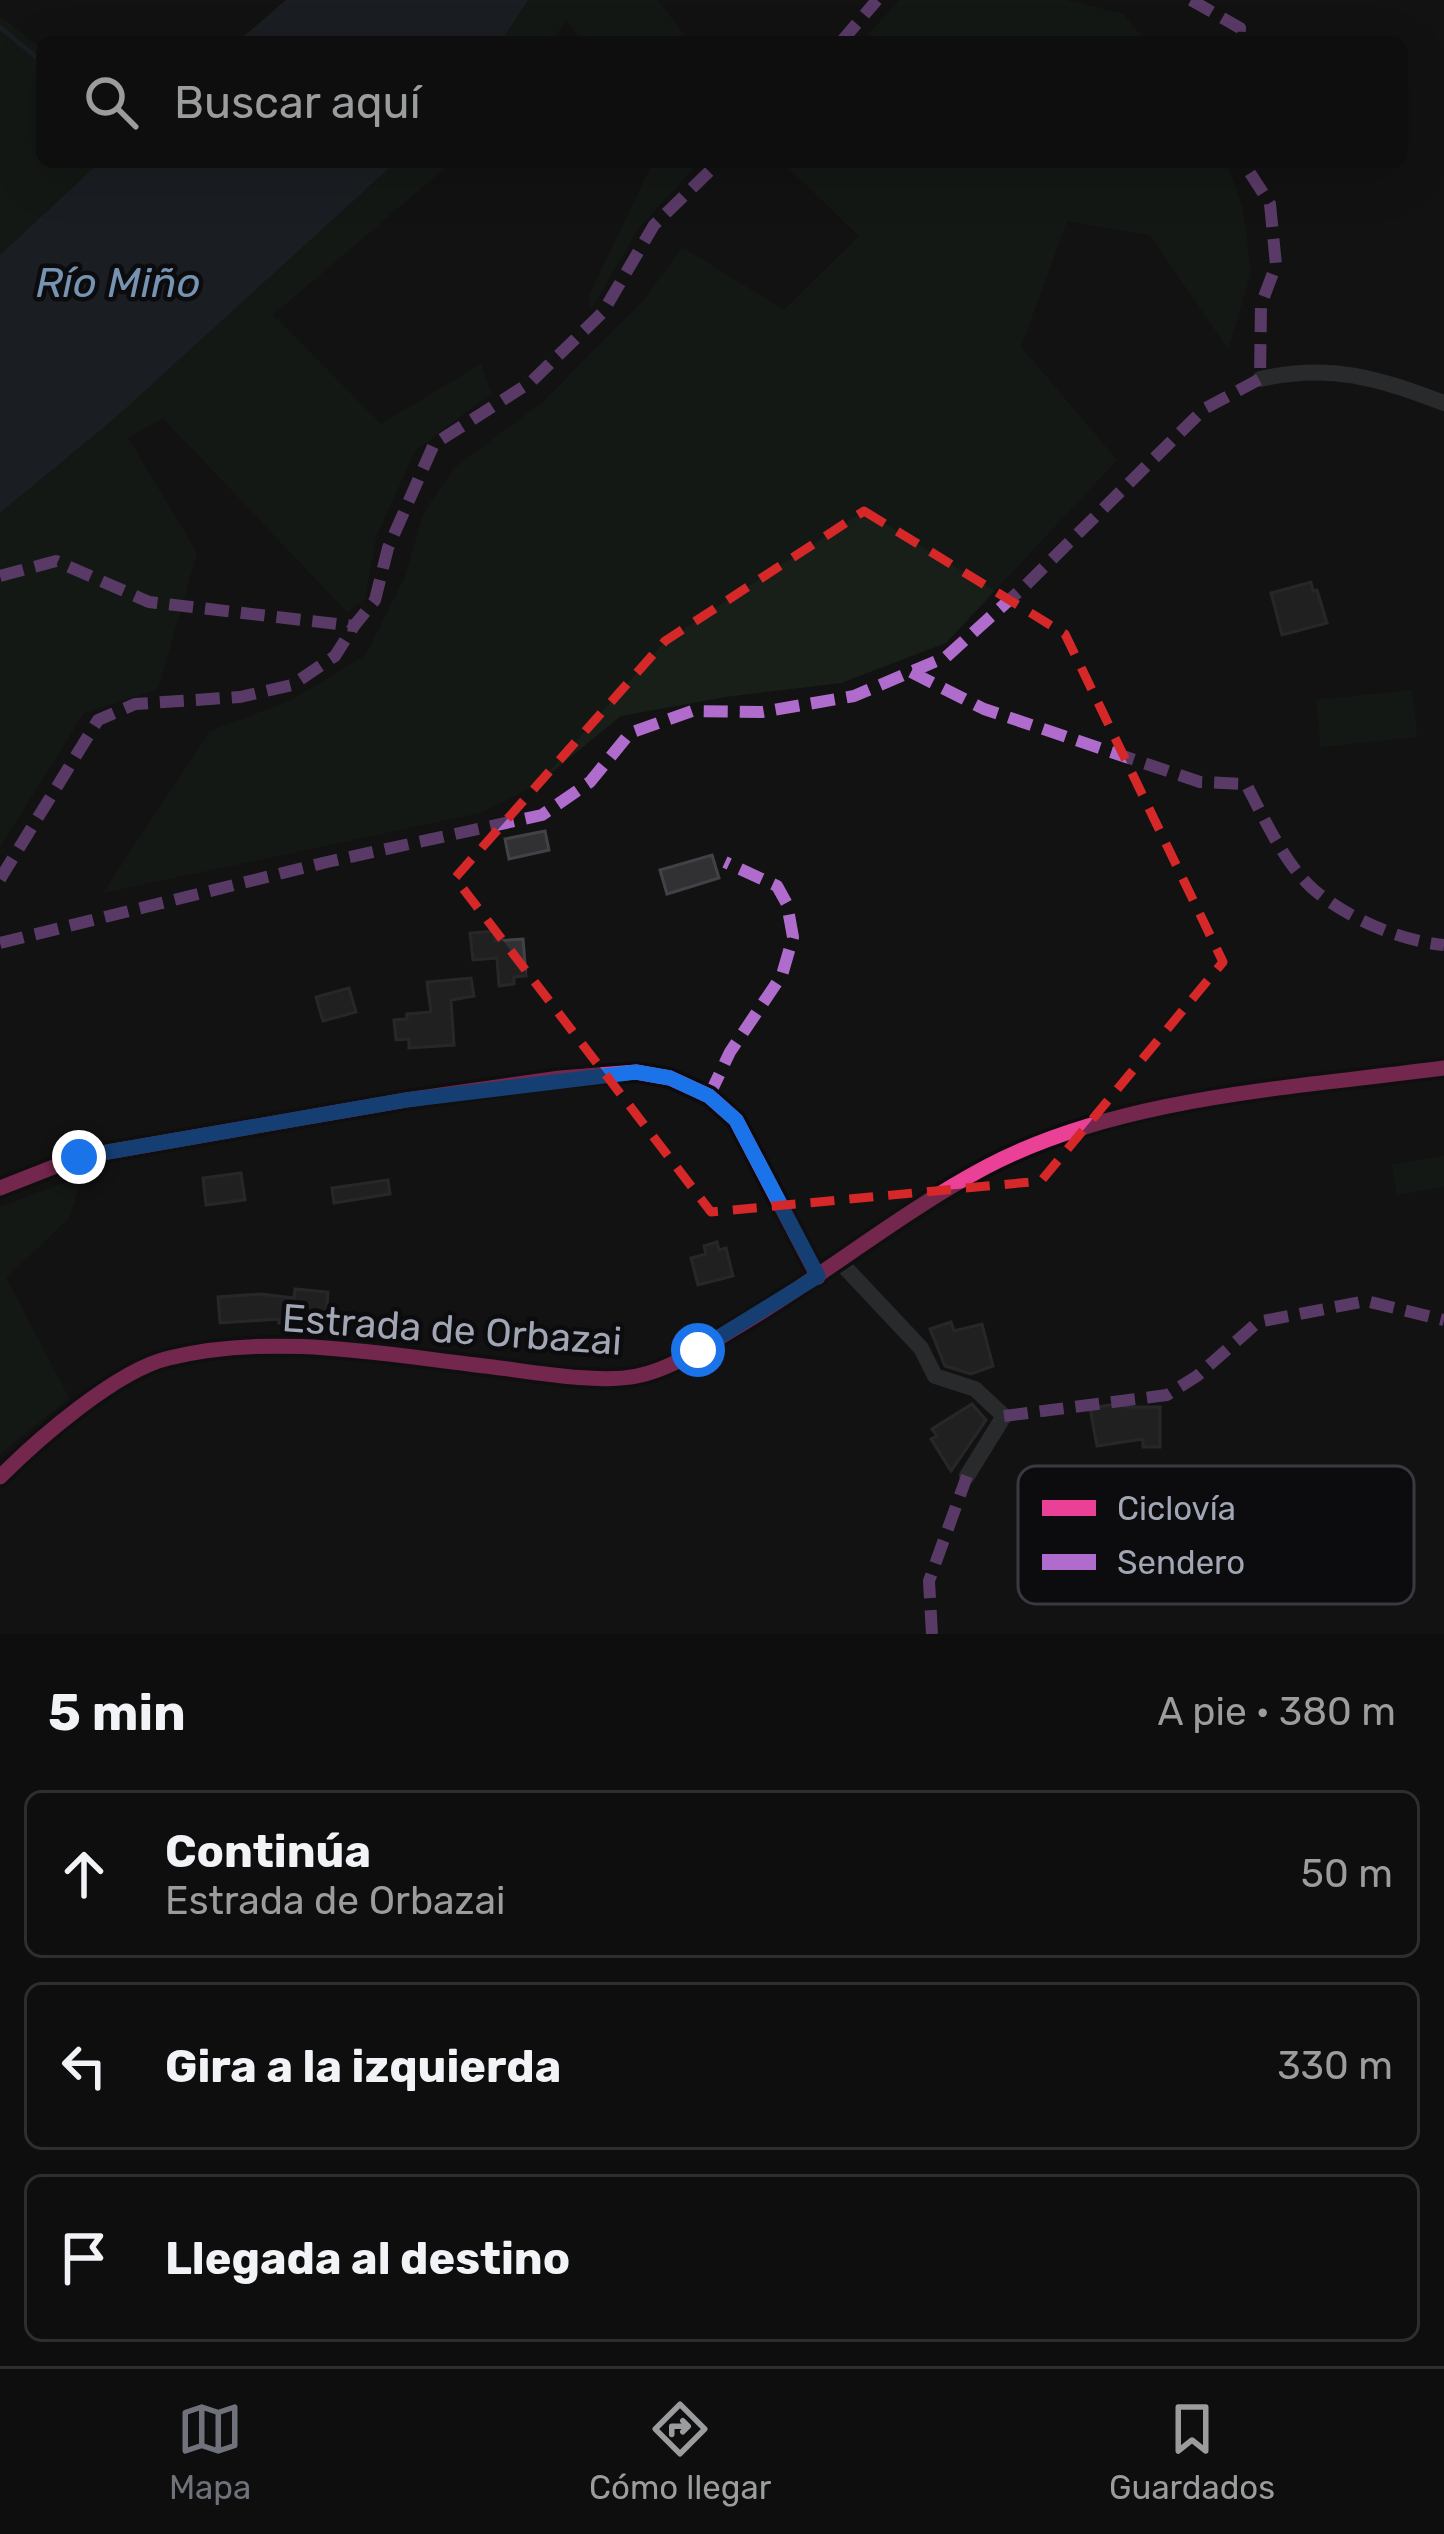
<!DOCTYPE html>
<html lang="es">
<head>
<meta charset="utf-8">
<style>
	:root { --surface:#0e0e0e; --page:#1c1c1c; --text:#f1f3f6; --muted:#9b9c9e; --line:#2e2e2e; --accent:#6f727b }
	body { margin:0; font-family:Rubik,sans-serif; background:var(--page); color:var(--text) }
	.stop { position:absolute; width:36px; height:36px; margin:-27px; border:9px solid #1a73e8; border-radius:50%; background:#fff }
	.stop.end { background:#1a73e8; border-color:#fff; box-shadow:0 3px 12px #0008 }
	.list { margin:0; padding:0; list-style:none }
	h2 { display:flex; justify-content:space-between; align-items:center; height:156px; margin:0; padding:0 48px; font-size:51px }
	h2 small { font-size:39px; font-weight:400; color:var(--muted) }
	.list li { display:grid; grid-template-columns:78px 1fr auto; gap:36px; align-items:center; box-sizing:border-box; height:168px; margin:0 24px 24px; padding:0 24px; border:3px solid var(--line); border-radius:18px }
	.list b { display:block; font-size:45px; white-space:nowrap }
	.list p { margin:0; font-size:39px; white-space:nowrap; color:var(--muted) }
	.list em { font-size:39px; font-style:normal; color:var(--muted) }
	.icon { flex:none; width:66px; height:66px; fill:none; stroke:currentColor; stroke-width:2; stroke-linecap:round; stroke-linejoin:round }
	.map { position:relative; flex:none; width:1444px; height:1634px; overflow:hidden }
	.search { position:absolute; background:var(--surface); box-shadow:0 12px 48px #0002; left:36px; right:36px; top:36px; height:132px; display:flex; align-items:center; gap:30px; box-sizing:border-box; padding:0 42px; border-radius:18px; color:var(--muted); font-size:45px }
	.sheet { height:732px; background:var(--surface) }
	nav { display:flex; justify-content:space-around; align-items:center; box-sizing:border-box; height:168px; border-top:3px solid var(--line); background:var(--surface); font-size:33px; color:var(--muted) }
	nav a { display:grid; justify-items:center; gap:6px }
	nav .on { color:var(--accent) }
	.map>svg:first-child { display:block }
	.green { fill:#181f19 }
	.water { fill:#252c34 }
	.lines { fill:none; stroke-linecap:round; stroke-linejoin:round }
	.stream { stroke:#252c34; stroke-width:4.5 }
	.building { fill:#313133; stroke:#404246; stroke-width:3 }
	.minor { stroke:#46474b; stroke-width:16 }
	.quiet { stroke:#b06ccc; stroke-width:12; stroke-dasharray:24 12; stroke-linecap:butt }
	.cycleway-casing { stroke:#0c0c0e; stroke-width:22 }
	.cycleway { stroke:#ea4096; stroke-width:15 }
	.route { stroke:#1a73e8; stroke-width:15 }
	.marked { fill:none; stroke:#d62828; stroke-width:9; stroke-dasharray:24 15; stroke-linejoin:round }
	.labels { text-anchor:middle; stroke-width:9; stroke-linejoin:round; paint-order:stroke }
	.street-label { font-size:39px; fill:#a1a6b4; stroke:#0c0c0e }
	.water-label { font-size:42px; font-style:italic; fill:#7693b2; stroke:#0c0c0e }
	.key { fill:#0c0c0e; stroke:#393a40; stroke-width:3 }
	.key-label { font-size:33px; fill:#a1a6b4 }
</style>
</head>
<body>
<div class="map">
<svg width="1444" height="1634" viewBox="0 0 1444 1634">
	<rect width="100%" height="100%" fill="#121212"/>
	<!-- green -->
	<g class="green">
		<polygon points="528,0 658,0 689,42 583,42 566,19 552,42 501,42"/>
		<polygon points="900,0 1066,0 1123,14 1147,42 861,42"/>
		<polygon points="0,16 42,49 42,162 100,162 0,255"/>
		<polygon points="396,162 452,162 273,315 381,424 481,364 491,393 415,451 376,537 365,599 347,612 163,418 128,438 197,553 158,689 84,713 0,847 0,513 115,418"/>
		<polygon points="653,162 699,162 638,229 590,311 589,296"/>
		<polygon points="782,162 1226,162 1243,208 1251,273 1228,349 1150,235 1067,221 1021,347 1117,460 946,643 841,683 726,697 621,716 535,786 480,813 103,893 210,731 290,701 366,655 405,577 423,514 454,468 543,402 644,300 682,247 784,310 859,236"/>
		<polygon points="1412,690 1417,737 1321,747 1316,700"/>
		<polygon points="1444,1156 1444,1187 1397,1195 1392,1165"/>
		<polygon points="83,1176 69,1218 6,1278 69,1398 0,1454 0,1207"/>
	</g>
	<!-- water -->
	<g class="water">
		<polygon points="286,0 528,0 501,42 237,42"/>
		<polygon points="100,162 396,162 115,418 0,513 0,255"/>
	</g>
	<g class="lines">
		<!-- stream -->
		<polyline class="stream" points="0,27 42,62"/>
	</g>
	<!-- building -->
	<g class="building">
		<polygon points="1311,582 1313,591 1317,590 1327,623 1282,635 1271,593"/>
		<polygon points="545,831 549,850 509,859 505,839"/>
		<polygon points="712,855 719,878 667,894 660,870"/>
		<polygon points="495,931 495,941 523,939 526,976 514,977 514,984 499,986 497,958 473,960 470,933"/>
		<polygon points="471,978 474,996 451,1000 454,1045 409,1048 409,1039 396,1040 394,1020 407,1019 407,1014 431,1012 427,982"/>
		<polygon points="349,988 356,1012 323,1021 316,997"/>
		<polygon points="241,1173 245,1200 206,1205 203,1178"/>
		<polygon points="388,1180 390,1194 334,1203 332,1188"/>
		<polygon points="717,1242 719,1250 726,1248 733,1276 698,1285 691,1258 706,1254 704,1246"/>
		<polygon points="295,1289 328,1292 325,1327 279,1323 279,1319 220,1323 218,1297 261,1294 294,1298"/>
		<polygon points="951,1322 954,1331 982,1324 993,1366 971,1374 945,1366 930,1329"/>
		<polygon points="1124,1403 1124,1407 1160,1407 1160,1447 1143,1447 1143,1439 1097,1446 1090,1408"/>
		<polygon points="972,1404 986,1420 951,1471 931,1439 937,1436 932,1429"/>
	</g>
	<g class="lines">
		<!-- minor -->
		<g class="minor">
			<path d="M1260,379C1331,363 1377,378 1444,403"/>
			<polyline points="0,1188 79,1157 406,1100 560,1078 636,1072 670,1078 709,1096 736,1120 818,1277"/>
			<polyline points="840,1262 921,1348 935,1376 975,1389 1004,1416 967,1476"/>
			<path d="M0,1477C38,1439 117,1370 169,1358C275,1332 386,1355 493,1367C533,1372 598,1384 637,1376C668,1370 701,1349 727,1333C816,1282 896,1215 986,1167C1120,1096 1295,1088 1444,1068"/>
		</g>
		<!-- quiet -->
		<g class="quiet">
			<polyline points="1191,0 1240,28 1239,42"/>
			<polyline points="841,42 877,0"/>
			<polyline points="0,576 56,561 149,602 354,626 375,600 388,548 434,444 531,382 603,312 654,225 719,162"/>
			<path d="M911,672L984,709L1200,782L1246,784C1264,818 1284,863 1313,889C1347,918 1400,941 1444,945"/>
			<polyline points="0,879 98,720 135,704 240,697 292,685 335,656 354,626"/>
			<polyline points="0,943 327,862 542,815 590,782 630,733 692,711 762,712 854,696 946,657 1026,585 1204,409 1260,379 1261,305 1276,265 1270,204 1243,162"/>
			<polyline points="709,1096 730,1052 782,975 793,937 787,904 777,886 725,862"/>
			<polyline points="1004,1416 1167,1395 1197,1376 1258,1322 1366,1301 1444,1320"/>
			<polyline points="932,1634 929,1581 967,1476"/>
		</g>
		<!-- cycleway casing -->
		<g class="cycleway-casing">
			<g id="cycleway">
				<polyline points="0,1188 79,1157 406,1100 560,1078 636,1072 670,1078 709,1096 736,1120 818,1277"/>
				<path d="M0,1477C38,1439 117,1370 169,1358C275,1332 386,1355 493,1367C533,1372 598,1384 637,1376C668,1370 701,1349 727,1333C816,1282 896,1215 986,1167C1120,1096 1295,1088 1444,1068"/>
			</g>
		</g>
		<!-- cycleway -->
		<use href="#cycleway" class="cycleway"/>
	</g>
	<g class="lines">
		<!-- route -->
		<polyline class="route" points="79,1157 406,1100 636,1072 670,1078 709,1096 736,1120 818,1276 698,1350"/>
	</g>
	<!-- marked area -->
	<path d="M0 0H1444V1634H0ZM864,511L1065,634L1223,962L1041,1181L711,1212L455,878L665,641Z" fill="#121212" fill-opacity=".55" fill-rule="evenodd"/>
	<path class="marked" d="M864,511L1065,634L1223,962L1041,1181L711,1212L455,878L665,641Z"/>
	<g class="labels">
		<!-- street labels -->
		<g class="street-label">
			<text transform="translate(452 1329) rotate(4)" y="14">Estrada de Orbazai</text>
		</g>
		<!-- water labels -->
		<g class="water-label">
			<text x="118" y="297">Río Miño</text>
		</g>
	</g>
	<!-- legend -->
	<rect x="1018" y="1466" width="396" height="138" rx="18" class="key"/>
	<rect x="1042" y="1500" width="54" height="16" fill="#ea4096"/>
	<rect x="1042" y="1554" width="54" height="16" fill="#b06ccc"/>
	<g class="key-label">
		<text x="1117" y="1520">Ciclovía</text>
		<text x="1117" y="1574">Sendero</text>
	</g>
</svg>
<div class="stop" style="left:698px;top:1350px"></div>
<div class="stop end" style="left:79px;top:1157px"></div>
<div class="search"><svg class="icon" aria-label="search" viewBox="0 0 24 24"><circle cx="10" cy="10" r="6"/><path d="M15 15l6 6"/></svg>Buscar aquí</div>
</div>
<section class="sheet">
<h2>5 min<small>A pie · 380 m</small></h2>
<ul class="list">
<li><svg class="icon" aria-label="ahead" viewBox="0 0 24 24"><path d="M12 20V5M6 11l6-6 6 6"/></svg><div><b>Continúa</b><p>Estrada de Orbazai</p></div><em>50 m</em></li>
<li><svg class="icon" aria-label="left" viewBox="0 0 24 24"><path d="M17 20v-9H6M10 6l-5 5 5 5"/></svg><div><b>Gira a la izquierda</b></div><em>330 m</em></li>
<li><svg class="icon" aria-label="arrive" viewBox="0 0 24 24"><path d="M6 21V4h12l-3 4 3 4H6"/></svg><div><b>Llegada al destino</b></div></li>
</ul>
</section>
<nav>
<a class="on"><svg class="icon" aria-label="map" viewBox="0 0 24 24"><path d="M3 6l6-2 6 2 6-2v14l-6 2-6-2-6 2zM9 4v14M15 6v14"/></svg>Mapa</a>
<a><svg class="icon" aria-label="directions" viewBox="0 0 24 24"><path d="M12 3l9 9-9 9-9-9zM9 14v-3h6M13 9l2 2-2 2"/></svg>Cómo llegar</a>
<a><svg class="icon" aria-label="saved" viewBox="0 0 24 24"><path d="M7 4h10v16l-5-4-5 4z"/></svg>Guardados</a>
</nav>
</body>
</html>
